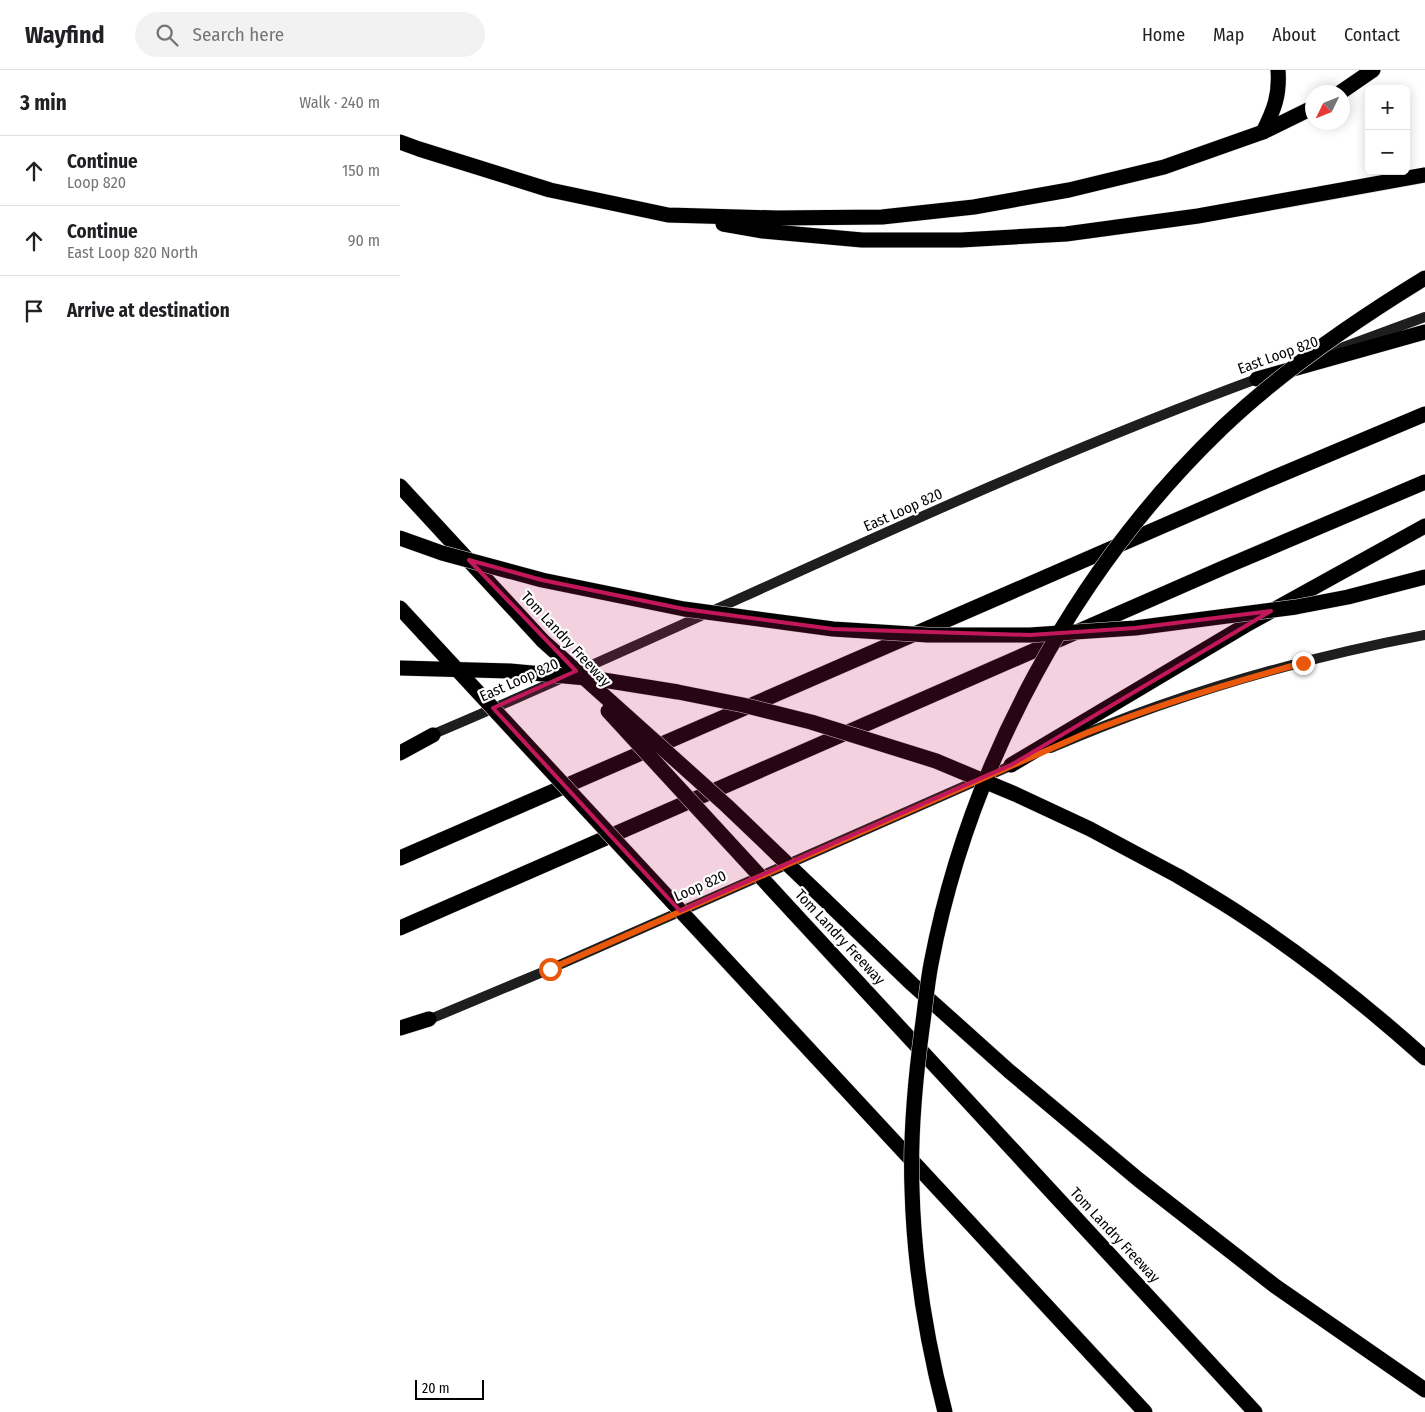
<!DOCTYPE html>
<html lang="en">
<head>
<meta charset="utf-8">
<style>
	:root { --surface:#fff; --page:#f2f2f2; --text:#202124; --muted:#757577; --line:#e0e0e0 }
	body { margin:0; font-family:"Fira Sans Condensed",sans-serif; background:var(--page); color:var(--text) }
	.controls { position:absolute; right:15px; top:15px; display:grid; overflow:hidden; border-radius:8px; box-shadow:0 2px 12px #0003 }
	.controls button { width:45px; height:45px; display:grid; place-items:center; padding:0; border:0; border-bottom:1px solid var(--line); background:var(--surface); color:var(--text); font:25px sans-serif }
	.compass { position:absolute; left:905px; top:15px; width:45px; height:45px; border-radius:50%; background:var(--surface); box-shadow:0 2px 12px #0003; rotate:227deg }
	.scale { position:absolute; left:15px; bottom:12px; width:69px; box-sizing:border-box; padding-left:5px; border:2px solid #000; border-top:0; font-size:14px; line-height:18px; white-space:nowrap; color:#000; -webkit-text-stroke:4px #fff; paint-order:stroke }
	.stop { position:absolute; width:15px; height:15px; margin:-11px; border:4px solid #ea580c; border-radius:50%; background:#fff }
	.stop.end { background:#ea580c; border-color:#fff; box-shadow:0 1px 5px #0008 }
	.list { margin:0; padding:0; list-style:none }
	h2 { display:flex; justify-content:space-between; align-items:center; height:65px; margin:0; padding:0 20px; font-size:21px }
	h2 small { font-size:16px; font-weight:400; color:var(--muted) }
	.list li { display:grid; grid-template-columns:32px 1fr auto; gap:15px; align-items:center; box-sizing:border-box; height:70px; padding:0 20px; border-top:1px solid var(--line) }
	.list b { display:block; font-size:19px; white-space:nowrap }
	.list p { margin:0; font-size:16px; white-space:nowrap; color:var(--muted) }
	.list em { font-size:16px; font-style:normal; color:var(--muted) }
	.icon { flex:none; width:28px; height:28px; fill:none; stroke:currentColor; stroke-width:2; stroke-linecap:round; stroke-linejoin:round }
	.map { position:relative; flex:none; width:1025px; height:1342px; overflow:hidden }
	header { display:flex; align-items:center; gap:30px; box-sizing:border-box; height:70px; padding:0 25px; background:var(--surface); border-bottom:1px solid var(--line) }
	header strong { font-size:24px }
	nav { display:flex; gap:28px; margin-inline-start:auto; font-size:18px }
	.search { width:350px; height:45px; background:var(--page); display:flex; align-items:center; gap:12px; box-sizing:border-box; padding:0 18px; border-radius:28px; color:var(--muted); font-size:19px }
	main { display:flex }
	aside { flex:1; background:var(--surface) }
	.map>svg:first-child { display:block }
	.lines { fill:none; stroke-linecap:round; stroke-linejoin:round }
	.motorway-casing { stroke:#dbdbdb; stroke-width:16 }
	.secondary { stroke:#1e1e1e; stroke-width:10 }
	.motorway { stroke:#000; stroke-width:15 }
	.motorway-bridge-casing { stroke:#dbdbdb; stroke-width:16; stroke-linecap:butt }
	.motorway-bridge { stroke:#000; stroke-width:15 }
	.route { stroke:#ea580c; stroke-width:6 }
	.marked { fill:#c2185b; fill-opacity:0.2; stroke:#c2185b; stroke-width:4; stroke-linejoin:round }
	.labels { text-anchor:middle; stroke-width:4.5; stroke-linejoin:round; paint-order:stroke }
	.street-label { font-size:15px; fill:#000; stroke:#fff }
</style>
</head>
<body>
<header>
<strong>Wayfind</strong>
<div class="search"><svg class="icon" aria-label="search" viewBox="0 0 24 24"><circle cx="10" cy="10" r="6"/><path d="M15 15l6 6"/></svg>Search here</div>
<nav><a>Home</a><a>Map</a><a>About</a><a>Contact</a></nav>
</header>
<main>
<aside>
<h2>3 min<small>Walk · 240 m</small></h2>
<ul class="list">
<li><svg class="icon" aria-label="ahead" viewBox="0 0 24 24"><path d="M12 20V5M6 11l6-6 6 6"/></svg><div><b>Continue</b><p>Loop 820</p></div><em>150 m</em></li>
<li><svg class="icon" aria-label="ahead" viewBox="0 0 24 24"><path d="M12 20V5M6 11l6-6 6 6"/></svg><div><b>Continue</b><p>East Loop 820 North</p></div><em>90 m</em></li>
<li><svg class="icon" aria-label="arrive" viewBox="0 0 24 24"><path d="M6 21V4h12l-3 4 3 4H6"/></svg><div><b>Arrive at destination</b></div></li>
</ul>
</aside>
<div class="map">
<svg width="1025" height="1342" viewBox="0 0 1025 1342">
	<rect width="100%" height="100%" fill="#fff"/>
	<g class="lines">
		<!-- motorway casing -->
		<g class="motorway-casing">
			<g id="motorway">
				<polyline points="941,22 973,0"/>
				<path d="M863,62C874,40 880,25 878,0"/>
				<polyline points="0,72 19,79 150,120 268,145 377,148 482,147 574,137 669,120 764,97 863,62 912,38"/>
				<polyline points="323,154 363,161 462,170 561,170 666,164 798,146 1025,105"/>
				<polyline points="857,309 1025,262"/>
				<polyline points="0,416 143,571"/>
				<polyline points="0,538 25,565"/>
				<polyline points="0,683 33,665"/>
				<polyline points="611,695 846,555 1025,456"/>
				<polyline points="0,788 873,408 1025,344"/>
				<path d="M778,806C800,819 822,832 843,846C907,888 968,937 1025,988"/>
				<polyline points="424,829 512,914 609,1001 739,1110 875,1216 1025,1320"/>
				<polyline points="393,842 855,1342"/>
				<polyline points="0,858 825,497 1025,412"/>
				<polyline points="314,877 745,1342"/>
				<polyline points="0,958 29,949"/>
			</g>
		</g>
		<!-- secondary -->
		<g class="secondary">
			<polyline points="930,282 1025,247"/>
			<path d="M29,666C307,549 578,411 862,307"/>
			<path d="M651,678C771,626 897,589 1025,565"/>
			<polyline points="23,952 150,899 617,693"/>
		</g>
		<!-- motorway -->
		<use href="#motorway" class="motorway"/>
		<!-- motorway-bridge casing -->
		<g class="motorway-bridge-casing">
			<g id="motorway-bridge">
				<polyline points="0,468 42,483 142,510 284,539 433,559 528,565 630,565 735,558 896,537 948,527 1025,507"/>
				<polyline points="25,565 314,877"/>
				<polyline points="143,571 327,736 424,829"/>
				<polyline points="0,598 110,601 197,609 278,622 343,635 411,652 536,691 615,724 690,759 778,806"/>
				<polyline points="208,641 393,842"/>
				<path d="M545,1342C526,1269 514,1194 512,1119C510,1066 515,1011 522,959C525,938 527,915 531,894C569,694 675,499 822,358C883,300 953,252 1025,208"/>
			</g>
		</g>
		<!-- motorway-bridge -->
		<use href="#motorway-bridge" class="motorway-bridge"/>
	</g>
	<g class="lines">
		<!-- route -->
		<path class="route" d="M150,899L684,664C756,635 829,613 903,593"/>
	</g>
	<!-- marked area -->
	<path class="marked" d="M69,490L142,510L284,539L433,559L630,565L735,558L871,541L611,695L280,841L93,638L176,601Z"/>
	<g class="labels">
		<!-- street labels -->
		<g class="street-label">
			<text transform="translate(878 285) rotate(-20)" y="5">East Loop 820</text>
			<text transform="translate(503 440) rotate(-24)" y="5">East Loop 820</text>
			<text transform="translate(166 569) rotate(47)" y="5">Tom Landry Freeway</text>
			<text transform="translate(119 610) rotate(-24)" y="5">East Loop 820</text>
			<text transform="translate(300 816) rotate(-24)" y="5">Loop 820</text>
			<text transform="translate(440 867) rotate(47)" y="5">Tom Landry Freeway</text>
			<text transform="translate(715 1165) rotate(47)" y="5">Tom Landry Freeway</text>
		</g>
	</g>
</svg>
<div class="controls">
<button>+</button>
<button>−</button>
</div>
<svg class="compass" viewBox="-18 -18 36 36"><path d="M0-13l5 13h-10z" fill="#e53935"/><path d="M0 13l5-13h-10z" fill="#757577"/></svg>
<div class="scale">20 m</div>
<div class="stop" style="left:150px;top:899px"></div>
<div class="stop end" style="left:903px;top:593px"></div>
</div>
</main>
</body>
</html>
